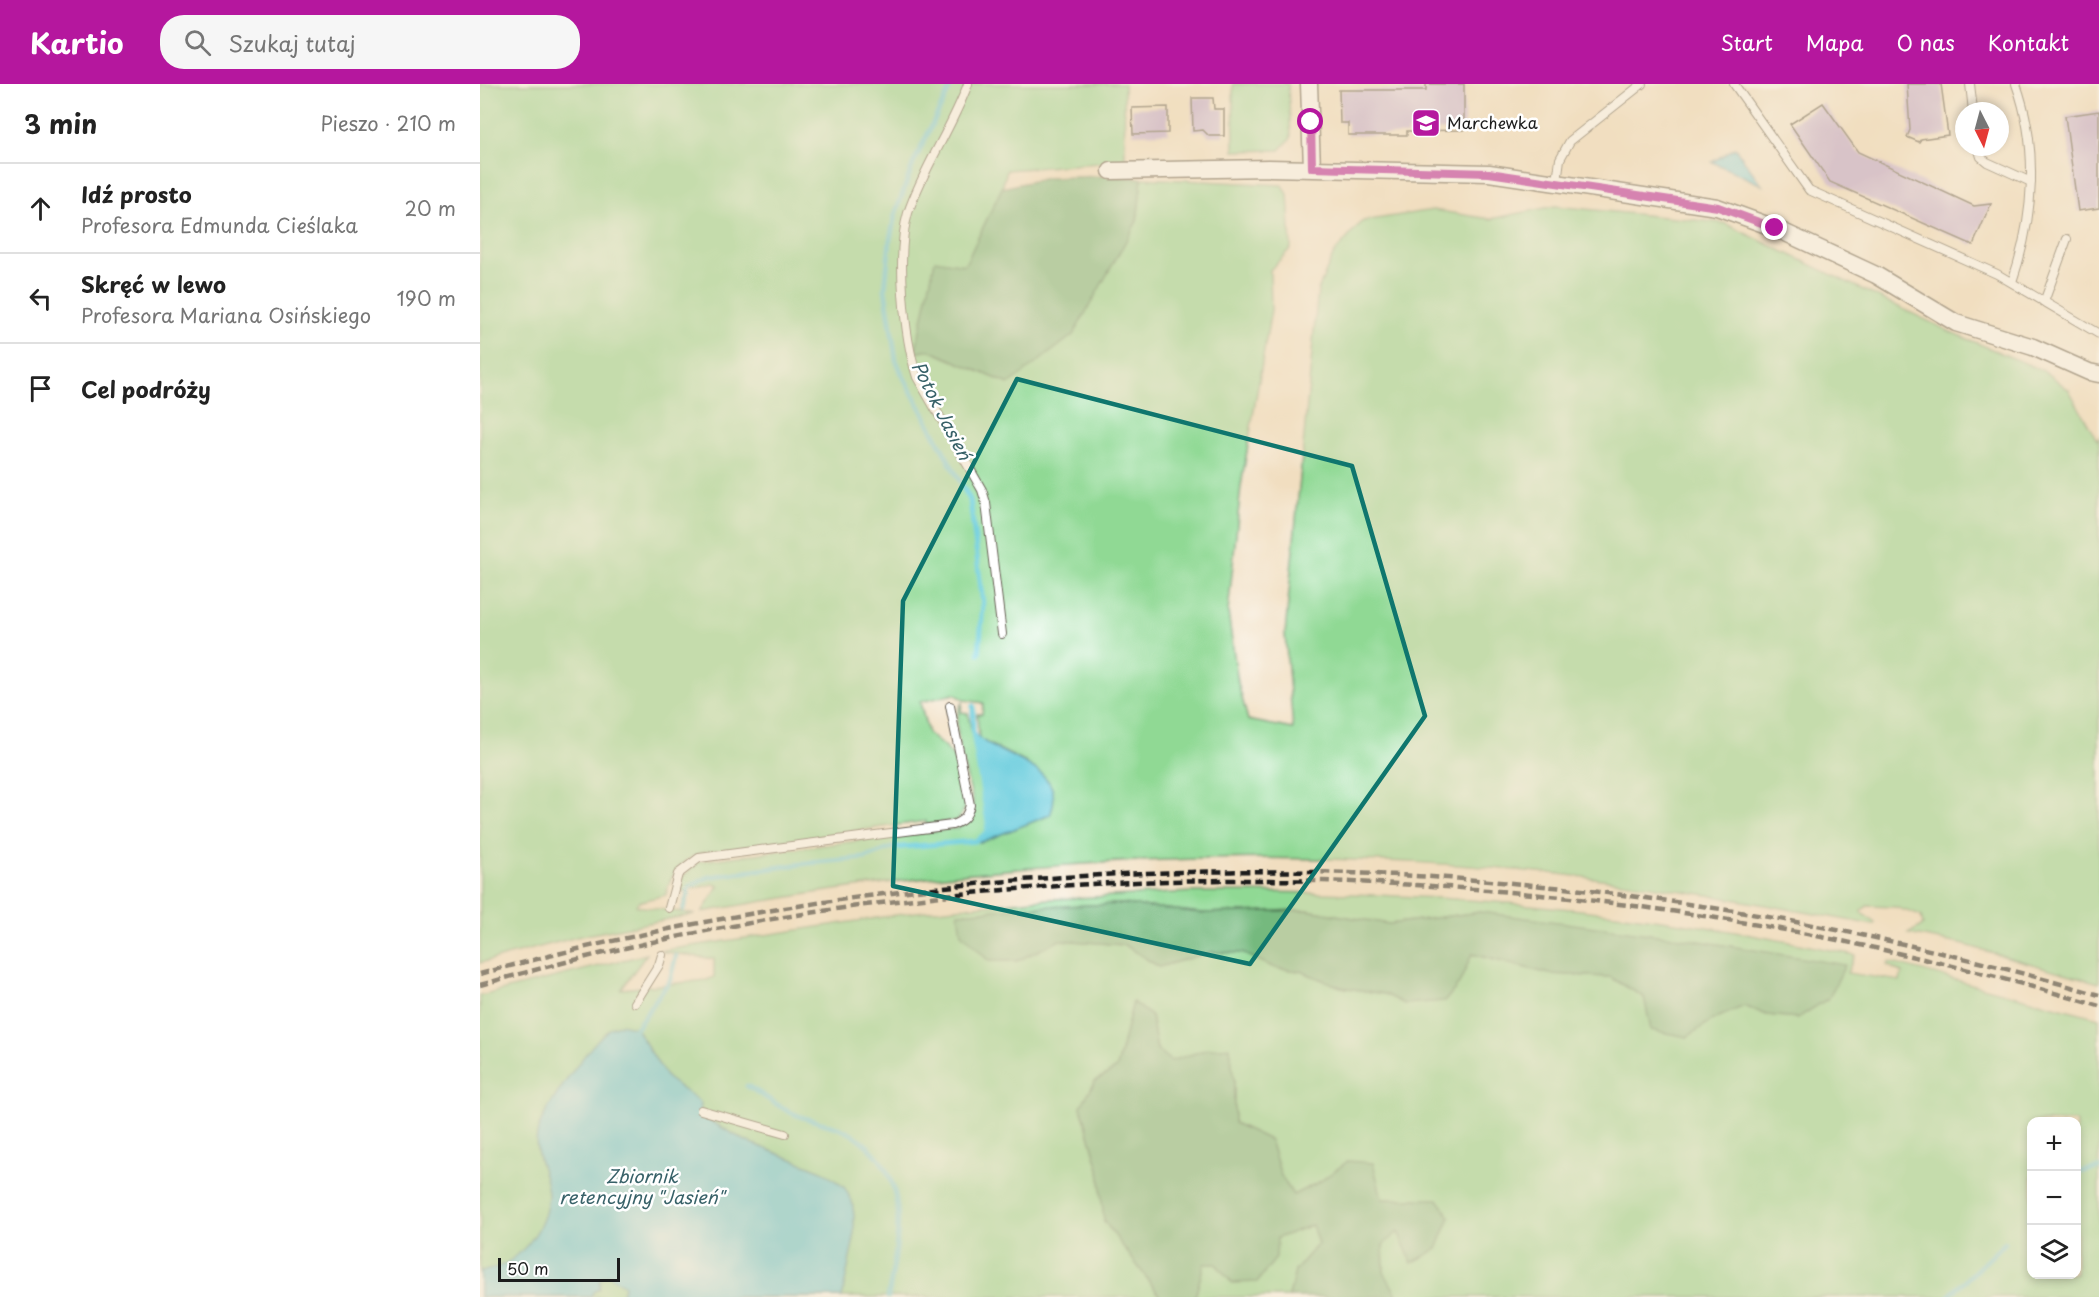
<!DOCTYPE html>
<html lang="pl">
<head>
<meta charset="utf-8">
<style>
	:root { --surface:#fff; --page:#f6f6f6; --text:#222; --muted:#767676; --line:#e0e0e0; --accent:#b5179e }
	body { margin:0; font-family:"Playpen Sans",sans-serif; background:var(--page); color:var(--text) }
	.controls { position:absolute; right:18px; bottom:18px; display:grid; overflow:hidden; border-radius:12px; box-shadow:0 3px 9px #0003 }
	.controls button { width:54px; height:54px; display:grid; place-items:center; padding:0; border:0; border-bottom:2px solid var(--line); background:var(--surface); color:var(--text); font:30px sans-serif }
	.compass { position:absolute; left:1475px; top:18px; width:54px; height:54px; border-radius:50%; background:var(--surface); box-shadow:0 3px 9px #0003; rotate:174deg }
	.scale { position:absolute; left:18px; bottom:15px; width:122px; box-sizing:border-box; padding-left:6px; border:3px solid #1c1c1c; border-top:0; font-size:16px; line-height:21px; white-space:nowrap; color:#1c1c1c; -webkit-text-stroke:4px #fff; paint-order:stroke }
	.stop { position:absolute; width:18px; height:18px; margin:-14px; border:4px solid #b5179e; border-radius:50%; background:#fff }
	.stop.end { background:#b5179e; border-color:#fff; box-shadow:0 2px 6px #0008 }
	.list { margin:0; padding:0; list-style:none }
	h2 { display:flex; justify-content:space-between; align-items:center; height:78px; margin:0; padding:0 24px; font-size:26px }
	h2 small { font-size:20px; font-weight:400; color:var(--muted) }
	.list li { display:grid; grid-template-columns:39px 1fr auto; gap:18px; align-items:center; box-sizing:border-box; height:90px; padding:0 24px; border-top:2px solid var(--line) }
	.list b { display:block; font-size:22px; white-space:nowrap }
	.list p { margin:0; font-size:20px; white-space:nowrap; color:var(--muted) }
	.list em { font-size:20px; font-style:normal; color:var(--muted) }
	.icon { flex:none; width:33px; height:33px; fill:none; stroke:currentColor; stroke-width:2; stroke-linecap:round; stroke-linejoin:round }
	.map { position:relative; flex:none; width:1619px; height:1213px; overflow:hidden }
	header { display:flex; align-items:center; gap:36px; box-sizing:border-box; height:84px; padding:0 30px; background:var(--accent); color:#fff }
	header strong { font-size:28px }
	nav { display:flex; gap:33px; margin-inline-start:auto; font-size:21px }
	.search { width:420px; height:54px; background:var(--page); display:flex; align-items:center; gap:15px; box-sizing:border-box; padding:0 21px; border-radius:24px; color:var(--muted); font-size:22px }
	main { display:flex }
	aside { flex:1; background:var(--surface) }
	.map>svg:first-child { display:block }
	.green { fill:#90d994; stroke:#567a58; stroke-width:1.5; fill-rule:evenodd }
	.forest { fill:#74b97e; stroke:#486a4d; stroke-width:1.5 }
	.water { fill:#5fc9da; stroke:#3e727b; stroke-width:1.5 }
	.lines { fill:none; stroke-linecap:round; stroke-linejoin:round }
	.stream { stroke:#5fc9da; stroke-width:5 }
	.building { fill:#bba2d2 }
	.lane-casing { stroke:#676055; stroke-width:10 }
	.street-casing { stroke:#676055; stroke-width:19 }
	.lane { stroke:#fff; stroke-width:8 }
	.street { stroke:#fff; stroke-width:16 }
	.rail { stroke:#1c1c1c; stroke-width:4.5; stroke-dasharray:9 4.5; stroke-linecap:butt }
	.route { stroke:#b5179e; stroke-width:8 }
	.marked { fill:none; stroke:#0f766e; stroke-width:4.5; stroke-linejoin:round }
	.labels { text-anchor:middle; stroke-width:5; stroke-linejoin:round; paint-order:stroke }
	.poi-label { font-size:16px; fill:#1c1c1c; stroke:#fff; text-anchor:start }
	.water-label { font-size:18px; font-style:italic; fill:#376168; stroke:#fff }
</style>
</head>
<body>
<header>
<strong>Kartio</strong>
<div class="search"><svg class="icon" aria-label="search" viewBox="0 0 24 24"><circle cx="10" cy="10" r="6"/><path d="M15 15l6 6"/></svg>Szukaj tutaj</div>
<nav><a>Start</a><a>Mapa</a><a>O nas</a><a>Kontakt</a></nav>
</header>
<main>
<aside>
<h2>3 min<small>Pieszo · 210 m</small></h2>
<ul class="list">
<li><svg class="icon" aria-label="ahead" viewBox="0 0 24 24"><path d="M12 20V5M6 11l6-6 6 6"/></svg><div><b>Idź prosto</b><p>Profesora Edmunda Cieślaka</p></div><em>20 m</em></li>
<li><svg class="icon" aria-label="left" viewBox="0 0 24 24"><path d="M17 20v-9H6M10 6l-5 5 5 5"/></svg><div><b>Skręć w lewo</b><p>Profesora Mariana Osińskiego</p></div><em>190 m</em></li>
<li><svg class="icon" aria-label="arrive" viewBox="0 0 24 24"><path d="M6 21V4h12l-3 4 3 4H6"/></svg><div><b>Cel podróży</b></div></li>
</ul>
</aside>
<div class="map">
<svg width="1619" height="1213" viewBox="0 0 1619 1213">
	<rect width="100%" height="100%" fill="#fff"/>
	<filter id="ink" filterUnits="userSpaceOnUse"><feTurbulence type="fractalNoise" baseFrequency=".0167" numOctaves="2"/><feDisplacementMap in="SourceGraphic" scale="12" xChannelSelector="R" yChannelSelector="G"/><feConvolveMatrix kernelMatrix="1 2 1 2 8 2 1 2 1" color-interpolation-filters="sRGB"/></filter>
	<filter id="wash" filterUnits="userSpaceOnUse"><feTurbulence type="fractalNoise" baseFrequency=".008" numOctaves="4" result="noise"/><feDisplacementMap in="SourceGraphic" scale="24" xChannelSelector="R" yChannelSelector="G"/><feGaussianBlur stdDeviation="1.35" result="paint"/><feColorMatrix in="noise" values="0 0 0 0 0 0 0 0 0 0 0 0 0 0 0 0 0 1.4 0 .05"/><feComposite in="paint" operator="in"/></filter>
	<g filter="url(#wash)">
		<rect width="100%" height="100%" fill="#f1dec0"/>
		<!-- green -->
		<g class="green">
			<path d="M0,0H644L645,77L527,86L522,104L485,181L455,177L436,269L449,266L529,300L657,137L662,94L802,101L808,110L811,164L790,186L791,226L761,402L748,528L758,599L768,636L813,645L805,550L838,206L854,169L883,137L953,126L1011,135L1075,122L1244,139L1471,248L1566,288L1589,306L1617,356L1619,352V899L1485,861L1428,850L1443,841L1441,832L1415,823L1387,822L1381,828L1395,839L1393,841C1300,823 1207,806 1113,794C816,758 515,773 222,828L239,802L234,800L196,809L202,793L220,777L477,744C489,737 493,731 493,717C488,695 468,637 482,619L481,628L488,629L508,738L507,749L496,757L501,758L570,731L547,679L499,655L497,630H502L503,619L484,616L474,610L440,618L448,650C483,676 478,680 486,722L478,736L446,741V737L223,768C202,776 190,789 186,811L158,818L156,822L215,830L101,852L0,879Z"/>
			<polygon points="753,0 808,0 811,54 800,66 754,67"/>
			<path d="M713,808C867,807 1022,814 1174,835C1242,844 1308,858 1375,871L1367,889L1420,897L1422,889L1407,881L1409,878L1619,934V1213H918L904,1188L903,1161L918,1147L957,1165L902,1115L839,1098L813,1111L801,1092L790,1056L754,1039V997L728,965L691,977L677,966L671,932L653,918L637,984L615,997L601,1023L619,1085L624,1137L681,1213H0V912L167,870L141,905L227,896L234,893V875L179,867L436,828L555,816ZM643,820L722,829L827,826L909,840L1000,828L1318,934L1287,931L1264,922L1234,935L1207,953L1164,913L1130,893L1070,890L991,870L979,900L925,920L905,910L861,903L820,887L795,884L762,869L731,868L679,883L645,861L580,856L478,830L551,823ZM1552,1038H1596V1190H1552Z"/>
			<polygon points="833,1140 838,1160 815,1187 809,1213 715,1213 724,1179 736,1180 752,1199 797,1154"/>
		</g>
		<!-- forest -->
		<g class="forest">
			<polygon points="624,92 662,94 657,137 593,251 529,300 449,266 435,269 455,176 485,181 522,104 567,94"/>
			<polygon points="643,820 722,829 827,826 909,840 1000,828 1201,854 1365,881 1349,914 1318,934 1287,931 1264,922 1234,935 1207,953 1171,946 1164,913 1130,893 1070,890 992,870 979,900 965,917 925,920 905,910 861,903 820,887 795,884 762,869 731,868 679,883 645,861 580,856 537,877 509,877 481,850 478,829 551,823"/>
			<polygon points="653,918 671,932 677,966 691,977 728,965 750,963 754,997 754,1039 790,1056 801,1092 813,1111 839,1098 868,1077 893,1079 902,1115 958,1115 970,1133 957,1165 932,1179 918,1148 903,1161 904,1188 918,1213 809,1213 815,1187 838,1160 832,1141 797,1154 796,1174 777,1198 752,1199 736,1180 724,1180 715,1213 681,1213 624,1137 619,1085 601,1022 615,997 637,984"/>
		</g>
		<!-- water -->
		<g class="water">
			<polygon points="1255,64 1282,101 1232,78"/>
			<path d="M493,648C517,676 591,680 570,731L501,758L495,757L507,749L508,738Z"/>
			<path d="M141,940L156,944L187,994L221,1019L220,1031L264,1056L342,1087L364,1103L372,1117L374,1131V1155L362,1213H137L142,1211L144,1202L129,1191L120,1195L119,1205L113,1208L111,1213H0V1187C35,1185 66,1147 68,1112C68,1090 53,1072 57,1050C60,1029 111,959 129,945C132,943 137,942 141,940Z"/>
		</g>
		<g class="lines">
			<!-- stream -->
			<g class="stream">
				<polyline points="472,0 433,80 415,131 410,155 405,205 416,276 422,290 490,416 503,520 499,569"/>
				<polyline points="203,826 210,802 229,793 329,779 386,774 412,764 495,757 507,749 508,738 493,648 493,622"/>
				<polyline points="156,944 190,896 196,872"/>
				<path d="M267,1002C284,1011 301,1025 319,1032C338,1039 363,1042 379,1055C433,1095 418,1158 408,1213"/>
				<polyline points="1596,1089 1619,1084"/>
				<polyline points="1548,1135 1552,1132"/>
				<polyline points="1468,1213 1525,1159"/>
			</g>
		</g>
		<g id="blocks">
			<!-- building -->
			<g class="building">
				<polygon points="946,0 984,0 984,46 927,47 927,51 868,51 868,39 860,39 859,6 946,6"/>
				<polygon points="1427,0 1461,0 1468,51 1441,55 1439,58 1427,53 1430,46"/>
				<polygon points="712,14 733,14 734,25 744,25 744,52 729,52 723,46 713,47"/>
				<polygon points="1343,19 1378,68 1494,122 1511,120 1493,161 1350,98 1310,40"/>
				<polygon points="688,23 688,49 653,50 652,24"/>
				<polygon points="1619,27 1619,124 1598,127 1585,32"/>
			</g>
		</g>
	</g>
	<g filter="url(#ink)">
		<use href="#blocks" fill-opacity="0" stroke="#676055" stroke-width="1.5"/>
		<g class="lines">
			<!-- lane casing -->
			<g class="lane-casing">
				<g id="lane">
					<path d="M488,0C472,44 443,84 428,129C416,169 424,253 437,293L502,406L506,419L522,550"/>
					<polyline points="1254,0 1329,106 1517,190 1619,250"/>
					<polyline points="1490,0 1493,27"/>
					<polyline points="1498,63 1501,73 1507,78 1551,98"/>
					<polyline points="1077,98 1080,75 1090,57 1162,0"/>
					<path d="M1532,198C1554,134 1559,64 1536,0"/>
					<polyline points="1564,218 1587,155"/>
					<path d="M189,824L198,790L219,774L472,741C483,737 487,733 490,721L470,622"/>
					<polyline points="155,919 179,881 182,871"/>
					<polyline points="221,1026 305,1050"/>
				</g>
			</g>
			<!-- street casing -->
			<g class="street-casing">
				<g id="street">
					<polyline points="829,0 832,84"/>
					<polyline points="631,87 789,84 1009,89 1237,123 1295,144 1396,191 1476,239 1553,263 1609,288 1619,290"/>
				</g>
			</g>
			<!-- lane -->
			<use href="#lane" class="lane"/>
			<!-- street -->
			<use href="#street" class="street"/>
			<!-- rail -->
			<g class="rail">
				<path d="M0,890C529,745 1093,755 1619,911"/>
				<path d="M0,901C526,751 1097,765 1619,922"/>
			</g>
		</g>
	</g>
	<g class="lines" filter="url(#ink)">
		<!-- route -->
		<polyline class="route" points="831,38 832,84 1009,89 1238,123 1295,144"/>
	</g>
	<!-- marked area -->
	<path d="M0 0H1619V1213H0ZM537,295L872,382L945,632L770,880L413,802L423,517Z" fill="#f1dec0" fill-opacity=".55" fill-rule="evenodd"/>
	<path class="marked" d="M537,295L872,382L945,632L770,880L413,802L423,517Z"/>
	<!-- icons -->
	<defs>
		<g id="school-square" transform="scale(1.5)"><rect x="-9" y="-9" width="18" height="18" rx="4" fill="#b5179e" stroke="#fff"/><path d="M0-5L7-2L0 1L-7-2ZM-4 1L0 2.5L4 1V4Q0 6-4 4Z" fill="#fff"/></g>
	</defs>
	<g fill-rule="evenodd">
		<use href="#school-square" x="946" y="39"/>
	</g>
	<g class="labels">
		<!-- poi labels -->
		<g class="poi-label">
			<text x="967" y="45">Marchewka</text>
		</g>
		<!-- water labels -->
		<g class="water-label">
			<text transform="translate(461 327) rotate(63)" y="6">Potok Jasień</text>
			<text x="162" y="1099">Zbiornik<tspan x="162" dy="21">retencyjny "Jasień"</tspan></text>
		</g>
	</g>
</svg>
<div class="controls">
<button>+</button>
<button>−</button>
<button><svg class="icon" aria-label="layers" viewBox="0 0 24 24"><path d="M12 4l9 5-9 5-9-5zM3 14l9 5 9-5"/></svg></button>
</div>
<svg class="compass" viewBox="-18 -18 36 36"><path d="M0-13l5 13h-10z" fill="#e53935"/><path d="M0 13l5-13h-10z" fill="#767676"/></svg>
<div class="scale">50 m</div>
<div class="stop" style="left:831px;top:38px"></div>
<div class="stop end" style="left:1295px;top:144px"></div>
</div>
</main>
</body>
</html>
